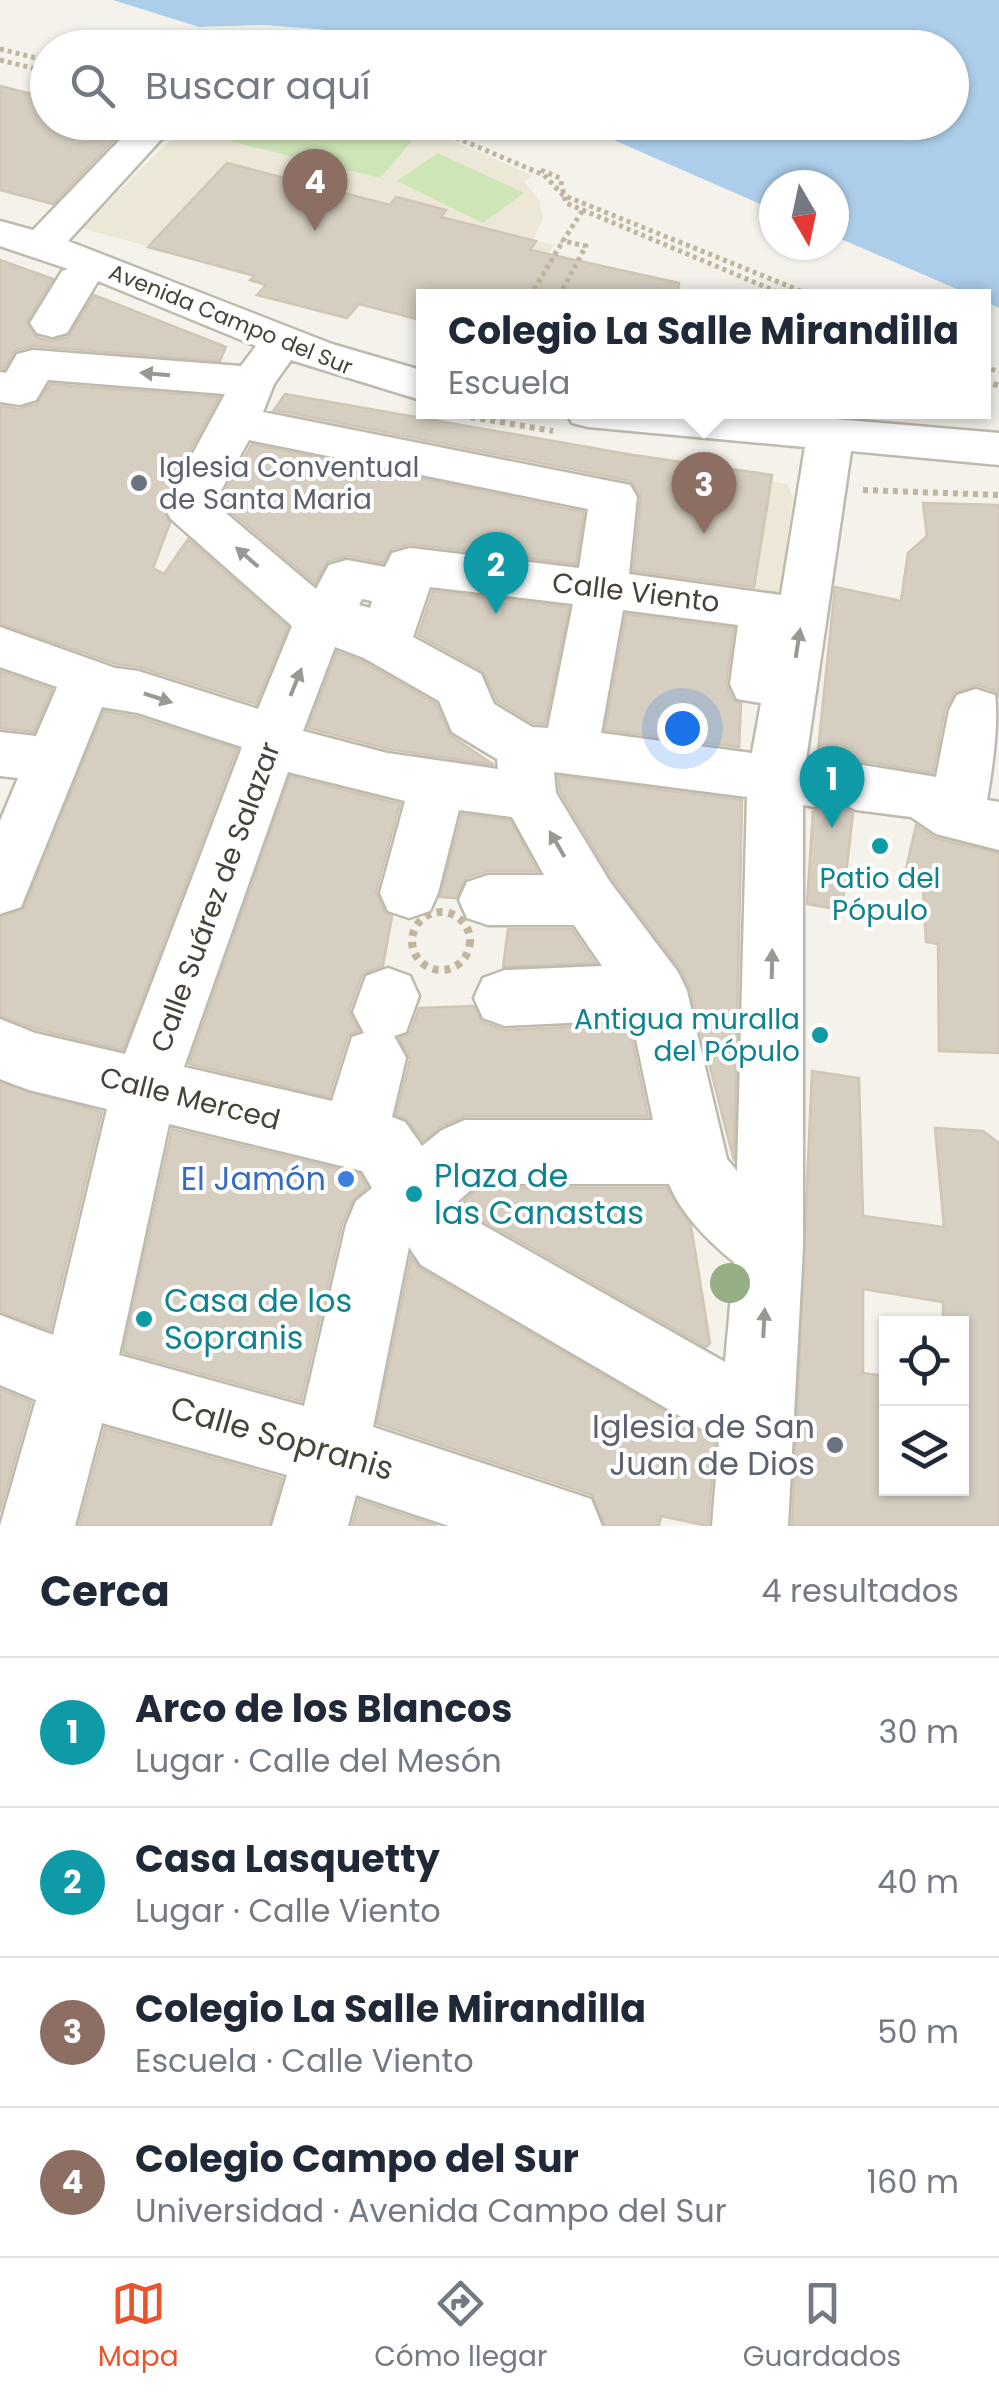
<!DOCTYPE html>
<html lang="es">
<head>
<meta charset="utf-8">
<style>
	:root { --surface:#fff; --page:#f6f6f7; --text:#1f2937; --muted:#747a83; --line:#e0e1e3; --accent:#e9542d }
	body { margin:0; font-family:Poppins,sans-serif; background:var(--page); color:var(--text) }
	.controls { position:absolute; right:30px; bottom:30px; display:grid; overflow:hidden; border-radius:0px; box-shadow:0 2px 8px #0004 }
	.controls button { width:90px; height:90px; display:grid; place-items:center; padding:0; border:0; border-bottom:2px solid var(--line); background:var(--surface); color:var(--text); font:50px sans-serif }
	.compass { position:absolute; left:759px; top:170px; width:90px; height:90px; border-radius:50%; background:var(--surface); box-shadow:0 2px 8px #0004; rotate:171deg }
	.you { position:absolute; left:682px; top:728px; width:35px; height:35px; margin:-25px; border:8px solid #fff; border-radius:50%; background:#1a73e8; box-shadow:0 0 0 15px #1a73e833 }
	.badge { display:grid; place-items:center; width:65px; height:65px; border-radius:50%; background:var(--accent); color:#fff; font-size:32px; font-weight:700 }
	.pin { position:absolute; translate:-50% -82px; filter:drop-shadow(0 2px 5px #0008) }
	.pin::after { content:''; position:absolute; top:52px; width:35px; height:30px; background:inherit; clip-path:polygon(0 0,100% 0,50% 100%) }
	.popup { position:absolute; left:416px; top:289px; width:575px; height:130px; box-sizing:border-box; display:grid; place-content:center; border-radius:0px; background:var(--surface); filter:drop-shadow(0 2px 8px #0005); font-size:32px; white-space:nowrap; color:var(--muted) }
	.popup b { font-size:38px; color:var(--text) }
	.popup::after { content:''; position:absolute; left:50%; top:100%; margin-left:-20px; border:20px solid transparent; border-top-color:var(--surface) }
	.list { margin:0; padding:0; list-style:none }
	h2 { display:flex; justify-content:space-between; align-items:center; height:130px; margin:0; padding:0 40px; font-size:42px }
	h2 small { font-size:32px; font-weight:400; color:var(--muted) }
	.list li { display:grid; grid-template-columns:65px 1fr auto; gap:30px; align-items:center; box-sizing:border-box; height:150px; padding:0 40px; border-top:2px solid var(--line) }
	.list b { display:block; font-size:38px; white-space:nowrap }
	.list p { margin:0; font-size:32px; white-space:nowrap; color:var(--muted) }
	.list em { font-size:32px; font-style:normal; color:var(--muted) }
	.icon { flex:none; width:55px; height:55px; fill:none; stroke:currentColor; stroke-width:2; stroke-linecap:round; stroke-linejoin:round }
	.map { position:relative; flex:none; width:999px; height:1526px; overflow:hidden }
	.search { position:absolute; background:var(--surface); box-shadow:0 2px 8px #0004; left:30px; right:30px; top:30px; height:110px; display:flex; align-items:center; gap:25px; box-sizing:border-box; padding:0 35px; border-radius:55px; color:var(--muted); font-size:38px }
	.sheet { height:730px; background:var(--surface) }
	nav { display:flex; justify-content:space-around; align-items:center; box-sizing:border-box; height:140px; border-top:2px solid var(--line); background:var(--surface); font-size:28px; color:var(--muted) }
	nav a { display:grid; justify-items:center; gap:5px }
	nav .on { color:var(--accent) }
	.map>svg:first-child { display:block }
	.education { fill:#ece7d6 }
	.green { fill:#cee5b7 }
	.water { fill:#adceeb }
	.pier { fill:#f4f2eb }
	.building { fill:#d5cec1; stroke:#cfc6b5; stroke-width:2.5; fill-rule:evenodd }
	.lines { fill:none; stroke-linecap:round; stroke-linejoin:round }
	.minor-casing { stroke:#bfbaae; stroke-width:5 }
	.path-far2 { stroke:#c0b6a0; stroke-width:5; stroke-dasharray:4 4; stroke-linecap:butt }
	.path-far1 { stroke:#c0b6a0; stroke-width:6; stroke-dasharray:5 5; stroke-linecap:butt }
	.path { stroke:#c0b6a0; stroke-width:8; stroke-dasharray:6 6; stroke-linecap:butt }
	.minor { fill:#fff; fill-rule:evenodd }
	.tree { fill:#95ae84 }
	.oneway { fill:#9a9892 }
	.worship-dot { fill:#6b7280; stroke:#fff; stroke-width:4 }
	.culture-dot { fill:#0f9aa8; stroke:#fff; stroke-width:4 }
	.shop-dot { fill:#3f7fe0; stroke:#fff; stroke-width:4 }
	.labels { text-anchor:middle; stroke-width:8; stroke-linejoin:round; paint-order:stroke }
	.far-street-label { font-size:22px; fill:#484339; stroke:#fff }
	.worship-label { font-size:28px; fill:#5b616d; stroke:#fff; text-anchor:start }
	.street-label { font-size:28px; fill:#484339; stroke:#fff }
	.culture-label { font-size:28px; fill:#0d838f; stroke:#fff }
	.near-culture-label { font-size:32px; fill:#0d838f; stroke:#fff; text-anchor:start }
	.near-shop-label { font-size:32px; fill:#366cbe; stroke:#fff; text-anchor:end }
	.near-worship-label { font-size:32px; fill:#5b616d; stroke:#fff; text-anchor:end }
	.near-street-label { font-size:32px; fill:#484339; stroke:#fff }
</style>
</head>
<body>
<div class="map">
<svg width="999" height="1526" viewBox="0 0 999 1526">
	<rect width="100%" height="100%" fill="#f4f2eb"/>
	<!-- education -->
	<g class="education">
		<polygon points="409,122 532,175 524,182 538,198 543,218 533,240 554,245 519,296 424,296 424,321 359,304 347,318 257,296 266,285 250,280 254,275 81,228 188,123"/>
		<polygon points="601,453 764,474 771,481 787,484 793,498 779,595 625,578 603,487"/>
	</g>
	<!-- green -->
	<g class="green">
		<polygon points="249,123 368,123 418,134 380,178 230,141"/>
		<polygon points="438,153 524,193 483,223 397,181"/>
	</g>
	<!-- water -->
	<polygon class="water" points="113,0 999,0 999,308 984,301 984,296 973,296 834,236 834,185 774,185 774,210 575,123 952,122 952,48 399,47 364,33 263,25 199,27"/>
	<!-- pier -->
	<g class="pier">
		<polygon points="108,0 199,27 263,25 364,33 399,47 386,48 363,38 263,30 198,32 112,5"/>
		<polygon points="570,122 774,210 774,215 573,127"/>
	</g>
	<!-- building -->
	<g class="building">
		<polygon points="0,86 48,98 48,122 131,122 53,204 0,190"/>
		<polygon points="227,163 390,205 396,197 446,210 441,217 536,241 530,250 679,283 677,296 424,296 424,321 359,304 347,318 257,295 266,285 250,280 255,276 148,247"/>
		<polygon points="0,260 53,279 27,321 36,337 51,341 68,337 94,295 226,347 220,361 33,346 16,350 4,369 0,368"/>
		<polygon points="50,384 219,397 161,505 170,523 153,568 164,574 188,539 288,627 256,704 139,667 116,664 0,624 0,406 19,409 37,404"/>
		<polygon points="285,394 633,455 772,475 754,587 633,571 641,497 631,481 274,410"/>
		<polygon points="252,444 584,512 576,564 409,544 391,549 383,563 348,556 328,561 315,583 219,502"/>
		<polygon points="923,503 999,505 999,698 996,691 977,685 954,693 945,709 933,773 857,760 836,767 817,760 835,587 901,601 908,553 927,536"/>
		<polygon points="433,591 569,607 545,724 533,723 497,701 483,671 418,635"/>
		<polygon points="626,614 734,628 726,684 734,701 741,703 739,747 605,730"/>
		<polygon points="337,652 362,661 436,704 450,735 494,765 388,749 308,728"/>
		<polygon points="0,671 52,689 34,732 0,728"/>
		<polygon points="104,711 137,717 237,749 123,1050 36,1029 0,1016 0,917 24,908"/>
		<polygon points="290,776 400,804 376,892 385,913 392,916 383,966 362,975 349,1011 359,1031 348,1036 329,1097 189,1064"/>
		<polygon points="558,776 742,800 734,1161 690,989 681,970 613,880 560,792"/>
		<polygon points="835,804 853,813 842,910 807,904 813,811"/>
		<polygon points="462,814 510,820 538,871 487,871 466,878 456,898 440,897"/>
		<polygon points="916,825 935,838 999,853 999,1053 939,1051 938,944 926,942 923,887 904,878"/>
		<polygon points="508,929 572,929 595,963 503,967"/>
		<polygon points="474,1006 482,1022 505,1030 629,1024 648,1116 465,1116 440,1127 423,1141 408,1120 396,1115 410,1059 399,1038 410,1033 419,1008"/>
		<path d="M812,1071L859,1078L863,1216L944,1227L935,1128L983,1131L999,1143V1526H792ZM863,1289L943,1302V1324H962V1488H886V1376L863,1373Z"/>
		<polygon points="0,1083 102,1112 50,1330 0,1312"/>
		<polygon points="172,1129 360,1174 367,1187 353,1200 342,1224 301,1401 123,1352"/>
		<polygon points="479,1188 667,1188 691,1226 710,1343 706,1347 472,1214 464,1201"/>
		<polygon points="411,1257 419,1268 715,1441 708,1526 661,1516 659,1526 605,1526 592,1495 377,1424"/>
		<polygon points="0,1389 31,1402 0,1512"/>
		<polygon points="105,1428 282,1478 269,1526 79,1526"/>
		<polygon points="359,1500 437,1526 352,1526"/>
	</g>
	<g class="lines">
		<!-- minor casing -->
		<g class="minor-casing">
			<path id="minor" d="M137,122H177L68,241L332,344L424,371V401L291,360L274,384L263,412L630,485L637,497L629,574L781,595L805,447L588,427L572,423L566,412H754L999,433V465L851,451L806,760L836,771L856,764L936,777L949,710L957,695L976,689L995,695C999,723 992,771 987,800L999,802V850L936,834L911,817L856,810L835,800L815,807L803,805V1247L788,1526H712L719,1439L421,1265L409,1247L373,1427L591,1499L602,1526H449L356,1495L348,1526H272L287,1475L102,1423L75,1526H0L36,1400L0,1385V1315L53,1335L107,1109L29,1090L0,1079V1019L35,1033L125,1054L242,747L138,713L102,707L21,907L0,914V821L18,778L0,776V732L36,736L57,687L0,667V627L115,668L138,671L258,709L292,626L171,519L164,507L225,394L48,380L36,400L20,405L0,402V372L6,373L17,354L33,350L241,366L256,346L98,281L67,333L52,337L37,333L30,323L62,271L68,269L0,246V221L33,230ZM249,440L588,509L579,568L410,548L392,553L385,567L347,560L329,565L316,589L214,503ZM430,587L573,604L548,728L532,727L494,704L481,674L413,637ZM362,599L372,601L370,608L359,605ZM623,610L738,625L730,684L737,699L761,703L752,753L601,733ZM335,647L364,658L439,701L452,732L497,759L498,769L387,753L303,731ZM288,772L405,801L380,893L388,911L409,918L430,911L438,893L459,810L512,817L544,875H488L467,882L459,900L467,918L488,925H574L602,966L505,970L483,978L474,998L483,1018L505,1026L632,1020L653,1120H465L442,1130L422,1146L405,1122L392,1117L406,1058L394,1036L406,1032L419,996L410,976L388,968L366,976L353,1012L364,1033L352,1037L332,1101L184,1067ZM554,772L747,797L737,1171L727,1159L687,991L678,972L610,882L556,793ZM169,1124L362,1171L372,1188L356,1201L346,1225L304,1406L119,1355ZM478,1184H669C682,1215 708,1241 734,1262L725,1362L469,1217L458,1201Z"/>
		</g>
		<!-- path-far2 -->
		<g class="path-far2">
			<polyline points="0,49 48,61"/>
			<polyline points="0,60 48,72"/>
			<polyline points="419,122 544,175 563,195 813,296"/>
			<polyline points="541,170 560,178 566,203 787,296"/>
			<polyline points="530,296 563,241"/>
			<polyline points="559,296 586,246 563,241 583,210"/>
			<polyline points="984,366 999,372"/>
			<polyline points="984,380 990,383"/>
		</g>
		<!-- path-far1 -->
		<g class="path-far1">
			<polyline points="984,380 999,386"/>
			<polyline points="441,412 553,431"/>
			<polyline points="863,490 999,495"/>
		</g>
		<!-- path -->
		<circle class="path" cx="441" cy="941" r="29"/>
		<!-- minor -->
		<use href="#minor" class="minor"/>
	</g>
	<!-- trees -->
	<circle class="tree" cx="730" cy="1283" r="20"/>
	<!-- one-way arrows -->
	<defs><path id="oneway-solid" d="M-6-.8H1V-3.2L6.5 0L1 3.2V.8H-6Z" transform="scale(2.5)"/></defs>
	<g class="oneway">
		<use href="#oneway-solid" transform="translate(155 374) rotate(-175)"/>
		<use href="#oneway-solid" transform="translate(247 557) rotate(-139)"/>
		<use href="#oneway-solid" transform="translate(798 643) rotate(-81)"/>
		<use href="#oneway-solid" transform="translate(296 682) rotate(-68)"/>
		<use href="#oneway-solid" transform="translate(158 698) rotate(18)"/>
		<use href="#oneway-solid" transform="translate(557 844) rotate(-120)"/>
		<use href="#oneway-solid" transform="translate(772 964) rotate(-89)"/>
		<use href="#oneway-solid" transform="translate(764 1323) rotate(-87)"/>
	</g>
	<!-- markers -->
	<g class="worship-dot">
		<circle cx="139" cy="483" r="10"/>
		<circle cx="835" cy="1445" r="10"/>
	</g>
	<g class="culture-dot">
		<circle cx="880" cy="846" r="10"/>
		<circle cx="820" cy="1035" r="10"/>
		<circle cx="414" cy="1194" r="10"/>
		<circle cx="144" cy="1319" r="10"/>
	</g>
	<circle class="shop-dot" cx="346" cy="1179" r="10"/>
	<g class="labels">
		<!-- far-street labels -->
		<g class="far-street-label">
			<text transform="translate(231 319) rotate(22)" y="8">Avenida Campo del Sur</text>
		</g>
		<!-- worship labels -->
		<g class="worship-label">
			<text x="159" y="477">Iglesia Conventual<tspan x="159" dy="32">de Santa Maria</tspan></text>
		</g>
		<!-- street labels -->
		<g class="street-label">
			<text transform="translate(636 592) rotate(7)" y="10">Calle Viento</text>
			<text transform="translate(215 897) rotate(-70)" y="10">Calle Suárez de Salazar</text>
			<text transform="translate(190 1098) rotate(14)" y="10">Calle Merced</text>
		</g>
		<!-- culture labels -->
		<g class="culture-label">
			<text x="880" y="888">Patio del<tspan x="880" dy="32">Pópulo</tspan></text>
			<text x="800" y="1029" text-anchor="end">Antigua muralla<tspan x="800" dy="32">del Pópulo</tspan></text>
		</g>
		<!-- near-culture labels -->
		<g class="near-culture-label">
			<text x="434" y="1187">Plaza de<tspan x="434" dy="37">las Canastas</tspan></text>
			<text x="164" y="1312">Casa de los<tspan x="164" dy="37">Sopranis</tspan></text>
		</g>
		<!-- near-shop labels -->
		<g class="near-shop-label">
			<text x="326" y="1190">El Jamón</text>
		</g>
		<!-- near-worship labels -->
		<g class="near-worship-label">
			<text x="815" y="1438">Iglesia de San<tspan x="815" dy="37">Juan de Dios</tspan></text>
		</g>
		<!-- near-street labels -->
		<g class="near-street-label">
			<text transform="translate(282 1438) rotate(16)" y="11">Calle Sopranis</text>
		</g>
	</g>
</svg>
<div class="controls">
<button><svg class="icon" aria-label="locate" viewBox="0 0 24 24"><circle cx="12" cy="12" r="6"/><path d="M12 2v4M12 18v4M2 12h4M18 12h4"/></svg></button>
<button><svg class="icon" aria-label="layers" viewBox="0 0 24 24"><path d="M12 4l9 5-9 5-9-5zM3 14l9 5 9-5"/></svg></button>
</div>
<svg class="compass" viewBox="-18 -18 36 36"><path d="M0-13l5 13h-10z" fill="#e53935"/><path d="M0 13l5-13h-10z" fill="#747a83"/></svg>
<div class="you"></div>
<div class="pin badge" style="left:832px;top:828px;background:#0f9aa8">1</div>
<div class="pin badge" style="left:496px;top:614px;background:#0f9aa8">2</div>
<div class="pin badge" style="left:704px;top:534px;background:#8d6e63">3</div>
<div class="popup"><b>Colegio La Salle Mirandilla</b>Escuela</div>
<div class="pin badge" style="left:315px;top:231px;background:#8d6e63">4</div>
<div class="search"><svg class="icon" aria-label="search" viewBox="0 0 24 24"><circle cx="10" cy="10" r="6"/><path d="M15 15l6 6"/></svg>Buscar aquí</div>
</div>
<section class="sheet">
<h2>Cerca<small>4 resultados</small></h2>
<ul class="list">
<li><span class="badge" style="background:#0f9aa8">1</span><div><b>Arco de los Blancos</b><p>Lugar · Calle del Mesón</p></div><em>30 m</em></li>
<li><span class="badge" style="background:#0f9aa8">2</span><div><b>Casa Lasquetty</b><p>Lugar · Calle Viento</p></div><em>40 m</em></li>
<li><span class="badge" style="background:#8d6e63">3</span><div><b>Colegio La Salle Mirandilla</b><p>Escuela · Calle Viento</p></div><em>50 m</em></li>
<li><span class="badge" style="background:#8d6e63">4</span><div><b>Colegio Campo del Sur</b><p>Universidad · Avenida Campo del Sur</p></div><em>160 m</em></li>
</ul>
</section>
<nav>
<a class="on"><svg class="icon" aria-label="map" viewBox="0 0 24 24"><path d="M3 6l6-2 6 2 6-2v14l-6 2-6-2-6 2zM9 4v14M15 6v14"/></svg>Mapa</a>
<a><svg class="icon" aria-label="directions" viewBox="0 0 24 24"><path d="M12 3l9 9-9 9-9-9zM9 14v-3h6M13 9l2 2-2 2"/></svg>Cómo llegar</a>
<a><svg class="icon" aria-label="saved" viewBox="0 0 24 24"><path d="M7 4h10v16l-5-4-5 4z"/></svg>Guardados</a>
</nav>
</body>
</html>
